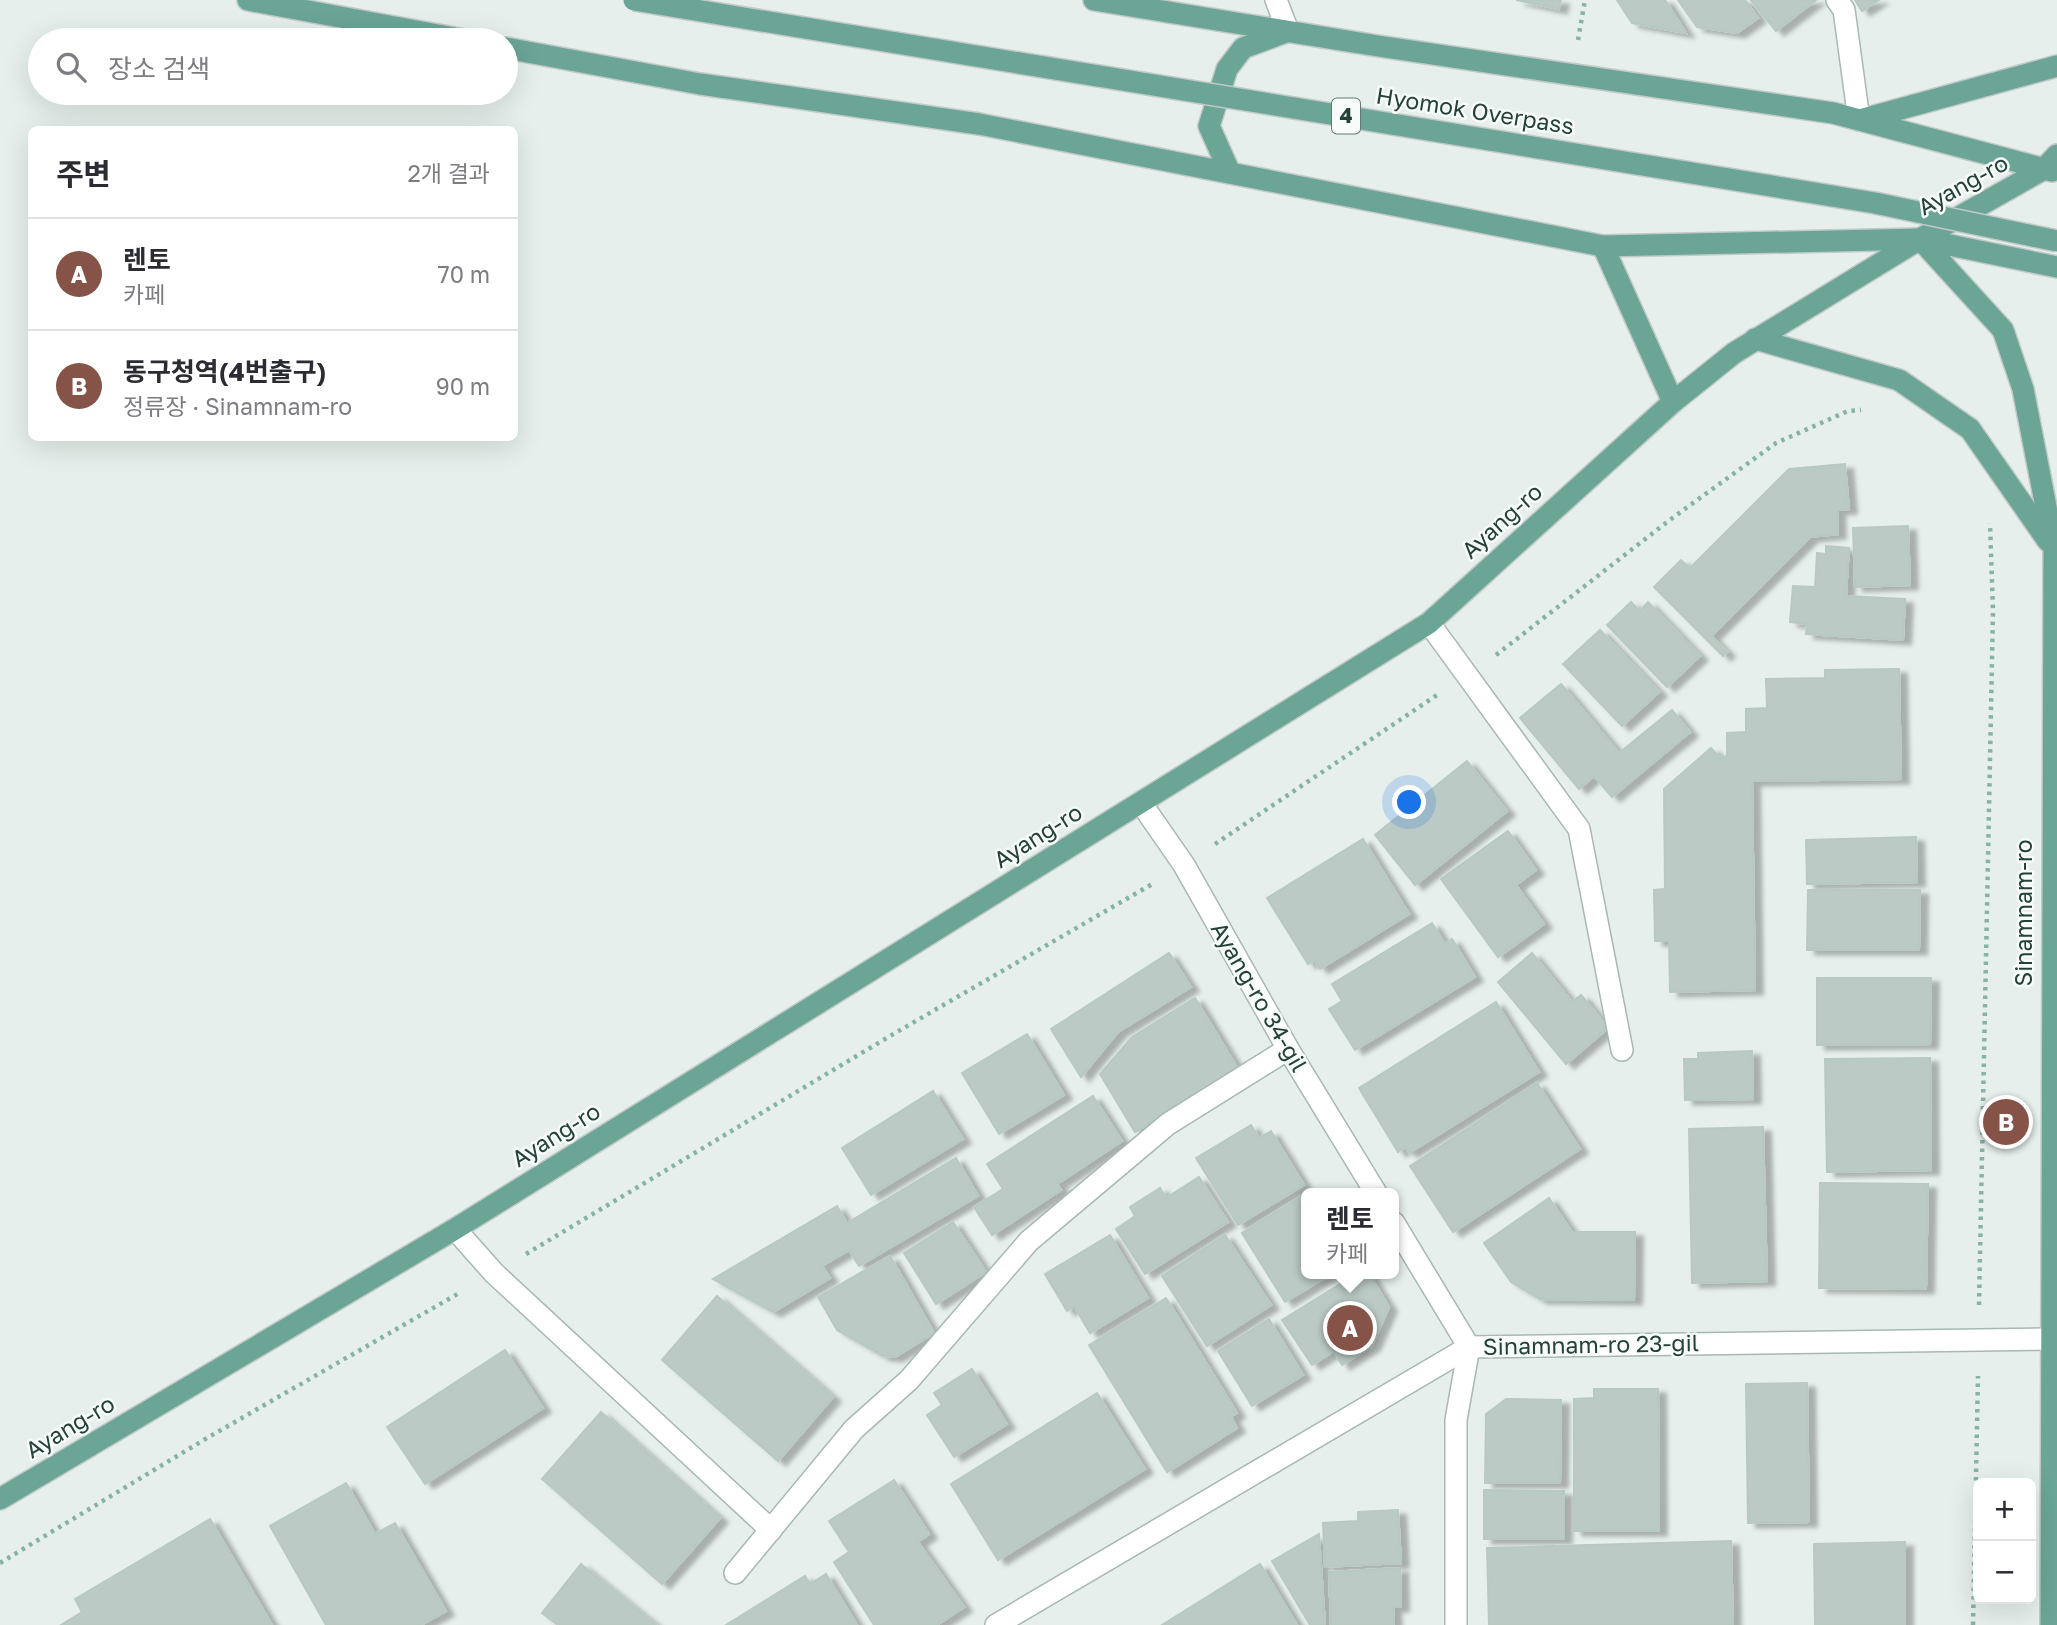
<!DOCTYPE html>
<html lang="ko">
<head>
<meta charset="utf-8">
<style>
	:root { --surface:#fff; --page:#f7f7f7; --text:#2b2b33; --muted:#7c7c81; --line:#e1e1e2; --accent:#855347 }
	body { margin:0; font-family:"Golos Text","Noto Sans KR",sans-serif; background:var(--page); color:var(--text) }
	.controls { position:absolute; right:21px; bottom:21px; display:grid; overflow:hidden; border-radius:10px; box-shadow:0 7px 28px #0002 }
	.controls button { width:63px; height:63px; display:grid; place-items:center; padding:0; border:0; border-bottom:2px solid var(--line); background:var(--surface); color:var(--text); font:35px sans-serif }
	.you { position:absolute; left:1410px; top:803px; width:24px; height:24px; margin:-18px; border:5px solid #fff; border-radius:50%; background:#1a73e8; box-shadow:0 0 0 10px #1a73e833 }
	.badge { display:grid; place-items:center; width:46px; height:46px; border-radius:50%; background:var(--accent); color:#fff; font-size:23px; font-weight:700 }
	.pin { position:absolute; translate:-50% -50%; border:4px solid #fff; box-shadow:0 2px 7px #0006 }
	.popup { position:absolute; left:1301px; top:1188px; width:98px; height:91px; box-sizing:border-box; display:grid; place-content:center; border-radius:10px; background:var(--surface); filter:drop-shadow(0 2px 5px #0005); font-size:23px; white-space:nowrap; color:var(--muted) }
	.popup b { font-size:26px; color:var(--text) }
	.popup::after { content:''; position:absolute; left:50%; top:100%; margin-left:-14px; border:14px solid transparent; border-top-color:var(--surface) }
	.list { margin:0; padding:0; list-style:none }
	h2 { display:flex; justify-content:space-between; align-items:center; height:91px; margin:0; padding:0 28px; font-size:30px }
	h2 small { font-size:23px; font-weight:400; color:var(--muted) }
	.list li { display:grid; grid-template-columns:46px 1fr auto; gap:21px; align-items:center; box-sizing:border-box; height:112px; padding:0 28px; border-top:2px solid var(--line) }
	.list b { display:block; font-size:26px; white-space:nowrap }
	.list p { margin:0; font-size:23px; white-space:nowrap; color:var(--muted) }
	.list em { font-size:23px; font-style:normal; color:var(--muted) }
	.icon { flex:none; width:38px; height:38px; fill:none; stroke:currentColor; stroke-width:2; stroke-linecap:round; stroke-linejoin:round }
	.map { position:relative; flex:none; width:2057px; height:1625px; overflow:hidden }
	.search { position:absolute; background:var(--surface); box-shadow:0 7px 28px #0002; left:28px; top:28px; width:490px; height:77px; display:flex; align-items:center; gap:18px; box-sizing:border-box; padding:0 24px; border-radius:38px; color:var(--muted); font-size:26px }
	.panel { position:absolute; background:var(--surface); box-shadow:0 7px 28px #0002; left:28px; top:126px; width:490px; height:315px; border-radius:10px }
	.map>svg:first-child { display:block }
	.building { fill:#bbcac4; stroke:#b8c9c2; stroke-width:2; filter:url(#shadow) }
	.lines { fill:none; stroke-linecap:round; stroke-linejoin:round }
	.minor-casing { stroke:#a8b8b2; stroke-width:24 }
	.major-casing { stroke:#c2cac8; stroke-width:24 }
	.path { stroke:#86b3a5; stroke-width:4.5; stroke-dasharray:3.5 5; stroke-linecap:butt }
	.minor { stroke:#fff; stroke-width:21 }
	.major { stroke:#6aa596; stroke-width:21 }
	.major-bridge-casing { stroke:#c2cac8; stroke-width:24; stroke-linecap:butt }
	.major-bridge { stroke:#6aa596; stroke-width:21 }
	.labels { text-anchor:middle; stroke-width:5; stroke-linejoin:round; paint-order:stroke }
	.shield { fill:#f7fbf9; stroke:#637a73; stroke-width:2 }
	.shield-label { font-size:21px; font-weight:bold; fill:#24423a }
	.street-label { font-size:23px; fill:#24423a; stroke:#f7fbf9 }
</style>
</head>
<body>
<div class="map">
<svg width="2057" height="1625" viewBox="0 0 2057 1625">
	<defs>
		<filter id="shadow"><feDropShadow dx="8" dy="4.5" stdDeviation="2" flood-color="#0004"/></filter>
	</defs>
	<rect width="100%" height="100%" fill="#e6efeb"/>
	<!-- building -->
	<g class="building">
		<polygon points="1516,0 1561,0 1559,9"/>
		<polygon points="1617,0 1665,0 1686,33 1632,23"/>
		<polygon points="1678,0 1745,0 1758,18 1737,33 1697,27"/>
		<polygon points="1751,0 1816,0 1776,31"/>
		<polygon points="1855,0 1879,0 1862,11"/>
		<polygon points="1845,464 1849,509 1837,510 1838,534 1810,537 1711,636 1727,652 1723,656 1654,587 1681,560 1690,568 1789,469"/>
		<polygon points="1908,526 1910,585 1855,587 1853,528"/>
		<polygon points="1826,546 1849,548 1846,596 1905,599 1903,640 1806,634 1807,624 1790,622 1793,586 1815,587 1817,553 1826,554"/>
		<polygon points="1631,602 1640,611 1648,602 1700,656 1667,687 1607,625"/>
		<polygon points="1600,630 1659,692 1622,726 1563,664"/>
		<polygon points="1899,669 1901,779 1752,781 1755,990 1670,992 1669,941 1655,941 1654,890 1665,889 1664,789 1711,748 1720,758 1727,756 1727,733 1746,732 1746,709 1767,708 1766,679 1825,678 1825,670"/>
		<polygon points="1561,684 1619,753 1672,710 1690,732 1612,797 1594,776 1579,789 1520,718"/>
		<polygon points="1467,761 1507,811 1415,885 1375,835"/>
		<polygon points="1508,831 1536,870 1516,885 1544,924 1498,957 1441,879"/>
		<polygon points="1916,837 1917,882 1807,884 1806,840"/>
		<polygon points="1363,839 1409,914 1320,969 1314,960 1308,964 1267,898"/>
		<polygon points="1808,890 1920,890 1919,950 1807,950"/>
		<polygon points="1432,923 1445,944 1452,939 1475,977 1355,1050 1329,1009 1342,1001 1332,984"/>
		<polygon points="1169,953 1191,987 1118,1032 1081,1077 1051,1029"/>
		<polygon points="1532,953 1572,1002 1581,995 1608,1028 1566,1064 1498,982"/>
		<polygon points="1817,978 1931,978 1930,1044 1817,1045"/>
		<polygon points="1195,998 1238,1069 1135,1132 1100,1074 1132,1037"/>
		<polygon points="1496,1002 1539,1072 1409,1153 1405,1147 1398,1152 1359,1088"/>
		<polygon points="1027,1034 1064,1095 999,1134 962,1073"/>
		<polygon points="1752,1051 1753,1099 1685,1100 1684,1059 1698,1059 1698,1053"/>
		<polygon points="1930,1058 1931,1170 1827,1172 1825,1059"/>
		<polygon points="1537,1083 1580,1149 1453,1232 1410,1166"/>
		<polygon points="933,1091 963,1139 871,1195 842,1148"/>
		<polygon points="1093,1096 1122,1141 1057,1184 1061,1190 992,1235 974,1207 1003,1189 987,1164"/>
		<polygon points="1251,1125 1259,1138 1271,1131 1304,1185 1238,1225 1196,1158"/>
		<polygon points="1763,1127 1767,1281 1692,1283 1689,1129"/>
		<polygon points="956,1158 978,1196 859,1266 849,1250 822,1266 830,1278 773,1312 713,1279 837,1206 847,1223"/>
		<polygon points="1199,1177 1228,1222 1145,1274 1116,1229 1135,1216 1130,1207 1160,1188 1166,1198"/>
		<polygon points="1820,1183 1928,1184 1926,1289 1819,1288"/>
		<polygon points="1306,1193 1306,1274 1331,1274 1285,1302 1242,1233"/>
		<polygon points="1549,1198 1572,1232 1635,1232 1634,1300 1540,1299 1511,1282 1484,1243"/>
		<polygon points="953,1222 986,1272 936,1304 904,1253"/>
		<polygon points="1110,1235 1148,1298 1090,1333 1074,1306 1067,1311 1045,1274"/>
		<polygon points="1225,1235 1271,1305 1207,1346 1162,1276"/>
		<polygon points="890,1256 934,1333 895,1357 883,1356 837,1330 818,1297"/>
		<polygon points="1356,1274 1369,1274 1389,1307 1372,1346 1342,1365 1334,1351 1312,1365 1282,1320"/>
		<polygon points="717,1296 833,1397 778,1461 662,1360"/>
		<polygon points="1166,1298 1237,1413 1231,1417 1237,1428 1167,1472 1089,1345"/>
		<polygon points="1269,1319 1303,1375 1252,1406 1218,1351"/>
		<polygon points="505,1350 543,1408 425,1484 387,1427"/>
		<polygon points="972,1369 1007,1424 954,1457 927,1415 942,1405 934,1393"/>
		<polygon points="1807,1383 1809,1522 1748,1523 1746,1384"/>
		<polygon points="1594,1389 1658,1389 1659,1531 1574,1531 1574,1399 1594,1398"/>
		<polygon points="1097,1393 1145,1469 998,1560 951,1484"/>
		<polygon points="1506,1399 1561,1400 1560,1483 1485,1483 1486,1414"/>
		<polygon points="601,1412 720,1518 662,1584 542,1479"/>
		<polygon points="894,1480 929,1534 918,1542 964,1607 937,1625 874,1625 834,1562 849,1552 829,1521"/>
		<polygon points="346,1483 375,1534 395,1523 446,1611 421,1625 326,1625 270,1526"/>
		<polygon points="1484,1490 1564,1491 1564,1539 1484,1539"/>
		<polygon points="1398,1510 1401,1563 1325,1567 1323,1523 1358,1521 1358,1512"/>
		<polygon points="210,1519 272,1625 61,1625 82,1612 75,1599"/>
		<polygon points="1319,1534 1325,1625 1310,1625 1272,1561"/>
		<polygon points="1731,1541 1733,1625 1489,1625 1487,1548"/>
		<polygon points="1905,1542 1905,1625 1815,1625 1814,1544"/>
		<polygon points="581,1564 656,1625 558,1625 542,1613"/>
		<polygon points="1260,1564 1297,1625 1162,1625"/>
		<polygon points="1400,1568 1401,1607 1393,1607 1394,1625 1331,1625 1329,1572"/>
		<polygon points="826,1574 857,1625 726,1625 805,1576 810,1584"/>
	</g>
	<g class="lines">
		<!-- minor casing -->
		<g class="minor-casing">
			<g id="minor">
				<polyline points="1276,0 1288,31"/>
				<polyline points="1837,0 1844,10 1859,120"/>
				<polyline points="1429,623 1579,829 1622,1050"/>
				<polyline points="1141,803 1184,865 1288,1049 1376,1193"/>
				<polyline points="1394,1223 1469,1347 1456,1420 1456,1625"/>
				<polyline points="455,1229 494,1273 771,1530"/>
				<polyline points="735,1573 854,1429 909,1380 1029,1241 1168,1124 1288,1049"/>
				<polyline points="996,1625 1469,1347 2051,1339"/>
			</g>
		</g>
		<!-- major casing -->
		<g class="major-casing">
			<g id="major">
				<polyline points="248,0 465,40"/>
				<polyline points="1094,0 1378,46 1833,113 2052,171"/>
				<polyline points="506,48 700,84 979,124 1603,246 1920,239 2057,267"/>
				<polyline points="1860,120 2057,66"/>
				<polyline points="1230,173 1209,126 1227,69 1243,48 1286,32"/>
				<polyline points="1920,239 2003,330 2023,389 2054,548 2051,1625"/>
				<polyline points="1603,246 1673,402"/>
				<polyline points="1755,339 1899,380 1970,429 2048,541"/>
				<polyline points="0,1499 455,1229 1429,623 1673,402 1734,353 1920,239 2044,169 2057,155"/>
			</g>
		</g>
		<!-- path -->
		<g class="path">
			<polyline points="1578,40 1585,0"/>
			<polyline points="1496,655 1671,519 1776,443 1848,411 1861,410"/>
			<polyline points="1215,844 1437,695"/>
			<polyline points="526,1254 890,1036 1154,883"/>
			<polyline points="1979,1305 1993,611 1990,523"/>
			<polyline points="0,1563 207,1438 461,1292"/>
			<polyline points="1973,1625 1978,1376"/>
		</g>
		<!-- minor -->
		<use href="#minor" class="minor"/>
		<!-- major -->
		<use href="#major" class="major"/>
		<!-- major-bridge casing -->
		<g class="major-bridge-casing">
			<polyline id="major-bridge" points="634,0 1875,203 2057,241"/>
		</g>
		<!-- major-bridge -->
		<use href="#major-bridge" class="major-bridge"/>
	</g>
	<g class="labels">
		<!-- shield labels -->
		<rect class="shield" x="1332" y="98.5" width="28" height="35" rx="5"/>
		<g class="shield-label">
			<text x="1346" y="123">4</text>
		</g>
		<!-- street labels -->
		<g class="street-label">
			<text transform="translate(1475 111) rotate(9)" y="8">Hyomok Overpass</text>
			<text transform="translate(1963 185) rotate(-29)" y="8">Ayang-ro</text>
			<text transform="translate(1502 521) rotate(-42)" y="8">Ayang-ro</text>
			<text transform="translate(1038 836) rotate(-32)" y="8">Ayang-ro</text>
			<text transform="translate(2024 913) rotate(-90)" y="8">Sinamnam-ro</text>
			<text transform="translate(1259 997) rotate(60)" y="8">Ayang-ro 34-gil</text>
			<text transform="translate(556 1135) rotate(-32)" y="8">Ayang-ro</text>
			<text transform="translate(1591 1345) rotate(-1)" y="8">Sinamnam-ro 23-gil</text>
			<text transform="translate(70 1427) rotate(-31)" y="8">Ayang-ro</text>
		</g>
	</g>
</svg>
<div class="controls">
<button>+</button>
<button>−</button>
</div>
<div class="you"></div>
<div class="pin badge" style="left:1350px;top:1328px">A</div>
<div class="popup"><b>렌토</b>카페</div>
<div class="pin badge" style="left:2006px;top:1122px">B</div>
<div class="search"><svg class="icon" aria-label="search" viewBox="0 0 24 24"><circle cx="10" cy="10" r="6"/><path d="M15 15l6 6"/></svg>장소 검색</div>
<section class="panel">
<h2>주변<small>2개 결과</small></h2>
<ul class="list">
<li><span class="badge">A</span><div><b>렌토</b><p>카페</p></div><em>70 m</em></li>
<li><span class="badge">B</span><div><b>동구청역(4번출구)</b><p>정류장 · Sinamnam-ro</p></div><em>90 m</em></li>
</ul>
</section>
</div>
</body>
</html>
